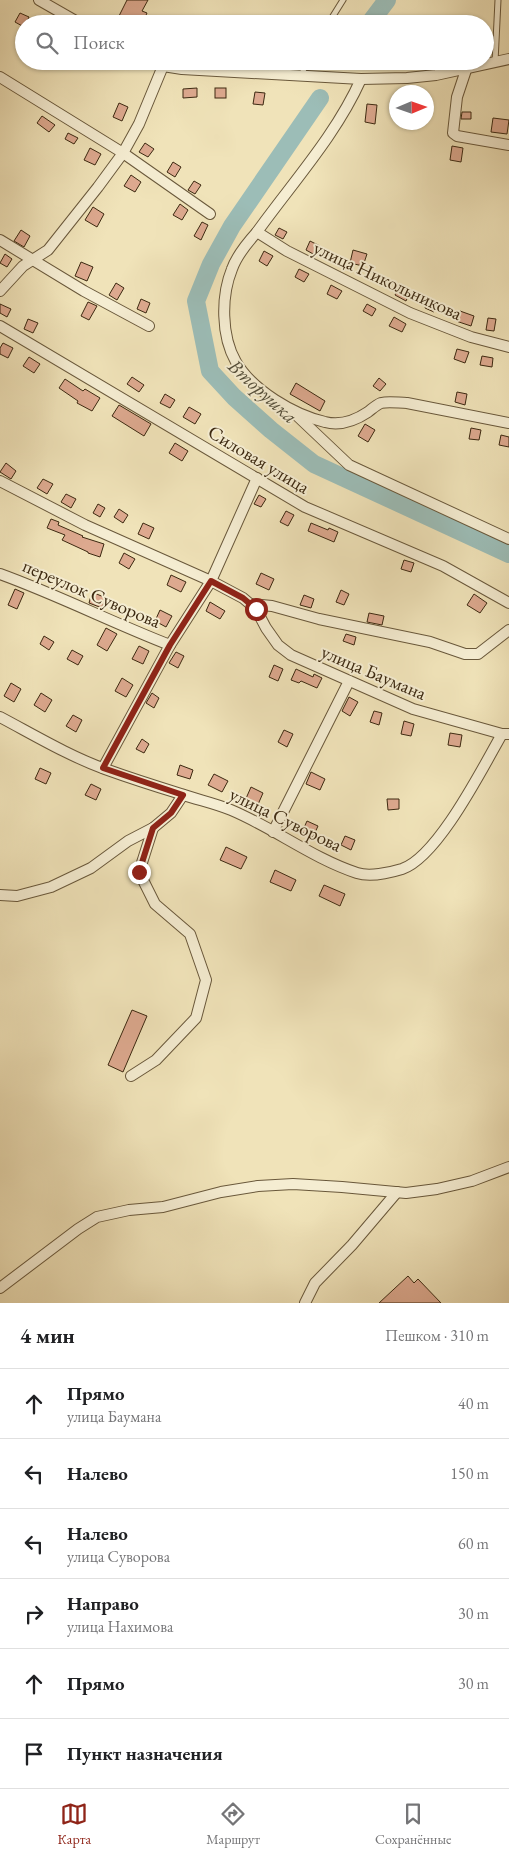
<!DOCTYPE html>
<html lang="ru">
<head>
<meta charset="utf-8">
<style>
	:root { --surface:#fff; --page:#f6f6f6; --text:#202124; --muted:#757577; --line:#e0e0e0; --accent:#8f2418 }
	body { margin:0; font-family:"EB Garamond",serif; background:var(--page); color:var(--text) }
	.compass { position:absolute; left:389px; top:85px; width:45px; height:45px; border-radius:50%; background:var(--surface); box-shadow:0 1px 4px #0004; rotate:88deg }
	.stop { position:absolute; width:15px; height:15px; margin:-11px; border:4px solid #8f2418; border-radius:50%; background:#fff }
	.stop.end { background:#8f2418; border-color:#fff; box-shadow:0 1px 5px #0008 }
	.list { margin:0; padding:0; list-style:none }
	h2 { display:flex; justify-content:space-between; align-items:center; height:65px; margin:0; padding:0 20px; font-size:21px }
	h2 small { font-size:16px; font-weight:400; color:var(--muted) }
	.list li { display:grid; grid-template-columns:32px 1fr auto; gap:15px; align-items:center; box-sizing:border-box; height:70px; padding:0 20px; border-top:1px solid var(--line) }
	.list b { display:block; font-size:19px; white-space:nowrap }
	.list p { margin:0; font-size:16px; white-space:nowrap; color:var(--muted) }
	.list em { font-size:16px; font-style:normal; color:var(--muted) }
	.icon { flex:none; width:28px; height:28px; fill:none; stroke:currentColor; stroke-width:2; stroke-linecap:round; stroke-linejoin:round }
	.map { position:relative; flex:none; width:509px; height:1303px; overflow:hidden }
	.search { position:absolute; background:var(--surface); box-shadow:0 1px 4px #0004; left:15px; right:15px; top:15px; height:55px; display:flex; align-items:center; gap:12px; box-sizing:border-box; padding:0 18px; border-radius:28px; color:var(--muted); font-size:19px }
	.sheet { height:485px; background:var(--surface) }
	nav { display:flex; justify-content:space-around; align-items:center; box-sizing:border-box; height:70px; border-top:1px solid var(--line); background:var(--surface); font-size:14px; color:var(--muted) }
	nav a { display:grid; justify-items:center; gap:2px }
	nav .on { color:var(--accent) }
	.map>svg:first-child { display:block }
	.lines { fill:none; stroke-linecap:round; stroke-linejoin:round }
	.river { stroke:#9cbdb7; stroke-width:18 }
	.building { fill:#dda98f; stroke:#3c2911 }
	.lane-casing { stroke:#69583b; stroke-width:7 }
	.street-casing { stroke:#69583b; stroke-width:12 }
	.lane { stroke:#f5edd2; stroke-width:5 }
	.street { stroke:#f5edd2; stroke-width:10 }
	.route { stroke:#8f2418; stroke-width:6 }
	.labels { text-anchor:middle; stroke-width:4; stroke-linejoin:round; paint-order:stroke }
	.street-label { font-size:19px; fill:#3c2911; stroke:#f5edd2 }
	.water-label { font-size:20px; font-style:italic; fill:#544e3a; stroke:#f5edd2 }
</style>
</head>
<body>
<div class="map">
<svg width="509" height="1303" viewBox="0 0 509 1303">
	<rect width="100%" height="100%" fill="#f0e3b9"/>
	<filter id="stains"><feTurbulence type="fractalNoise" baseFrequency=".004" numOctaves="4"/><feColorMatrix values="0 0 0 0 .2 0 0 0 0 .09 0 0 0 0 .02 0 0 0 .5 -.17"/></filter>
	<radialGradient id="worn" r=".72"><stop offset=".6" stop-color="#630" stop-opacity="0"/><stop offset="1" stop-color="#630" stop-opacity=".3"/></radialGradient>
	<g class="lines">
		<!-- river -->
		<g class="river">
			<polyline points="369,24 387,0"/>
			<polyline points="320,98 232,226 211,264 196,301 210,371 234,397 271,430 314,464 509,554"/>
		</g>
	</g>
	<!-- building -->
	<g class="building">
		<polygon points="127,0 148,0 142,11 147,13 142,24 136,24 119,16"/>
		<polygon points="20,13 29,17 26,24 24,24 24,27 15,22"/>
		<polygon points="197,88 197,97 183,98 183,89"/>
		<rect x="215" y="88" width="11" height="10"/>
		<polygon points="255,92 265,93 263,105 253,104"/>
		<polygon points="119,103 128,107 122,121 113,117"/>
		<polygon points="367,104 377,105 375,124 365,122"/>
		<polygon points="462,112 471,112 471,119 461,119"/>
		<polygon points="42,116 55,125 49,132 37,123"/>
		<polygon points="493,118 509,120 507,134 491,132"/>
		<polygon points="68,133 78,138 74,144 65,139"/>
		<polygon points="145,143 154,149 148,157 139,152"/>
		<polygon points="452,146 463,148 461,162 450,160"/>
		<polygon points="90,148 101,154 95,165 84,160"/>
		<polygon points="173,162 181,167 175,177 167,172"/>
		<polygon points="131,175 141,182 135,192 124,186"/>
		<polygon points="194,181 201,185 195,194 188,190"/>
		<polygon points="180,204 188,210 182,220 173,215"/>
		<polygon points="93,207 104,214 97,227 85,220"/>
		<polygon points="202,222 208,225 201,240 194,236"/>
		<polygon points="279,228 287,232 283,239 275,235"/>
		<polygon points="21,230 30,236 24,247 14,241"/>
		<polygon points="310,241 320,246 315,255 306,250"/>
		<polygon points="353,250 367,254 363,266 350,263"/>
		<polygon points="264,251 273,256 267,266 259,261"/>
		<polygon points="5,254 12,259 7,267 0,263"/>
		<polygon points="81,262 93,267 87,281 75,276"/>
		<polygon points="299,269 309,274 304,282 295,277"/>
		<polygon points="116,283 124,288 117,300 109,295"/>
		<polygon points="331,285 342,291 337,299 327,294"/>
		<polygon points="399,287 410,292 406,301 395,295"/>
		<polygon points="141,299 150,303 146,313 137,309"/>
		<polygon points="428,300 438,305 434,312 425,308"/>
		<polygon points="88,302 97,306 89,320 81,316"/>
		<polygon points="0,304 11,309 7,317 0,313"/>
		<polygon points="367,304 376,309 372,316 363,311"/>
		<polygon points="460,311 474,316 471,326 456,321"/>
		<polygon points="394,317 406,324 402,332 389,326"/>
		<polygon points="488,318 496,319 494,331 486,330"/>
		<polygon points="28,319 38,323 33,333 24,329"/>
		<polygon points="3,343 13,348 8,358 0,354 0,348"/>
		<polygon points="457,349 469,352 465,363 454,359"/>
		<polygon points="482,356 493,358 492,367 480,365"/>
		<polygon points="29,357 40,364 34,373 23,366"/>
		<polygon points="132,377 144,385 139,392 127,384"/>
		<polygon points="379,378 386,384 380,391 373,386"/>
		<polygon points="65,379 83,391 85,389 100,398 92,411 77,403 78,401 59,388"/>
		<polygon points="296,383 325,401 320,411 290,394"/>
		<polygon points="457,392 467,394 465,405 455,402"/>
		<polygon points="165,394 175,400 170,408 160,403"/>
		<polygon points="119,405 151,424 144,436 112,416"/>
		<polygon points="189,407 201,414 195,424 183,417"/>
		<polygon points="365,424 375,430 368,442 358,436"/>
		<polygon points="471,428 481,430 479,440 469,439"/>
		<polygon points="501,435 509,437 509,447 499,445"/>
		<polygon points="175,443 188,451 182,461 169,453"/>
		<polygon points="6,463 16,471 11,479 0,472"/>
		<polygon points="43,479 53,484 47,494 37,488"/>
		<polygon points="66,494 76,499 71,508 61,502"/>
		<polygon points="259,495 266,499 261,507 254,504"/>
		<polygon points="98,504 105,508 100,517 93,513"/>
		<polygon points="119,509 128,515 123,523 114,517"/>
		<polygon points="286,511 294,515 288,526 280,522"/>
		<polygon points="51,519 59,522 58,525 83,536 82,537 104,544 100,557 88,553 88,552 62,540 65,535 47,528"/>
		<polygon points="143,523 154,528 149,539 138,534"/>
		<polygon points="311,523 328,530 329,528 338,532 334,542 308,531"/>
		<polygon points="124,553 135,559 129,569 119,563"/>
		<polygon points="404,560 414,563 411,572 401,569"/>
		<polygon points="261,573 274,579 269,590 256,584"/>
		<polygon points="171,575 186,582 181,592 167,585"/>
		<polygon points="15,589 24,593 17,609 8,605"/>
		<polygon points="341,590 349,594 344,605 336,602"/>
		<polygon points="92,592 106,598 102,608 89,603"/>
		<polygon points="474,594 487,603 480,613 467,605"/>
		<polygon points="304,595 314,599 311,608 300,605"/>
		<polygon points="210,602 225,611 220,619 206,611"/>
		<polygon points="160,610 172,616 166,627 155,621"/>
		<polygon points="369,613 384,616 382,625 367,622"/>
		<polygon points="106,628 117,634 107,651 97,645"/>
		<polygon points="346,634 356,637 354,645 343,641"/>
		<polygon points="44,636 54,642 49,650 40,644"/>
		<polygon points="139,646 149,651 143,664 132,659"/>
		<polygon points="72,650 83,656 78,665 67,659"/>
		<polygon points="176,652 184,656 178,668 169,663"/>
		<polygon points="274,665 283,669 278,681 269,677"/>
		<polygon points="296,669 313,677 314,674 322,678 317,688 301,681 299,683 291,680"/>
		<polygon points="122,678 133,685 126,697 115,691"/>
		<polygon points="11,683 21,689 14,702 4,696"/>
		<polygon points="41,693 52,700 45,712 34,705"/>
		<polygon points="152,693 159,698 154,708 146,703"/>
		<polygon points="349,697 358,702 350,716 342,711"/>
		<polygon points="374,711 382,713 379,725 370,722"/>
		<polygon points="73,715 82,720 76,732 66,726"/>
		<polygon points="404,721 414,724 411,736 401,734"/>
		<polygon points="284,730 293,734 287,747 278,742"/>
		<polygon points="450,733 462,735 460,747 448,745"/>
		<polygon points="142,739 149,744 144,753 136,749"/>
		<polygon points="180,765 193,770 190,779 177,775"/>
		<polygon points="40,768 51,773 46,784 35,779"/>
		<polygon points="311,772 325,779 320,790 306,784"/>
		<polygon points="214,774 228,781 222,792 208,785"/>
		<polygon points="91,784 101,789 96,800 85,795"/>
		<polygon points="251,787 263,793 256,809 244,803"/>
		<polygon points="387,799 399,799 399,809 388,810"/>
		<polygon points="307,821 318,826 313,837 302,832"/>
		<polygon points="345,836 355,840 351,850 341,845"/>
		<polygon points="226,847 247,857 241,869 220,860"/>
		<polygon points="275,870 296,880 291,891 270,882"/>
		<polygon points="324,885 345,894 340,906 319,896"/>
		<polygon points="132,1010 147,1016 123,1072 108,1065"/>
		<polygon points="408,1276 414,1283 418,1279 441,1303 379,1303"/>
	</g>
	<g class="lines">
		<!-- lane casing -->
		<g class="lane-casing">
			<g id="lane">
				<polyline points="328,24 343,0"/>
				<polyline points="495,62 498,0"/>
				<polyline points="302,75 306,61"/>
			</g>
		</g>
		<!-- street casing -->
		<g class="street-casing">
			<g id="street">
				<polyline points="39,0 81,24"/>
				<polyline points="148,61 163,66 182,69 361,79 407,78 436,75 509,59"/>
				<polyline points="466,70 457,97 453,133 457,136 509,145"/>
				<polyline points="0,77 123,153 210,214"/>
				<path d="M361,79C336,135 293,182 257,232C247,243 237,255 232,269C221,296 221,336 236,362C252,390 294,415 325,422C340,426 356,420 368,412C372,409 376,405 381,403C389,401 399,403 407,403L509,423"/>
				<polyline points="257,232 287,251 410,313 471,337 509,347"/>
				<polyline points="0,240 84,291 149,326"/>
				<polyline points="0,291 23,266 48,250 98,187 123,153 139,124 163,66"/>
				<polyline points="0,326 305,507 443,566 509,603"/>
				<polyline points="291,410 349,465 509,539"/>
				<polyline points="0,481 85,525 211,581 243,598 256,609 266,628 278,645 291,655 413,709 502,734 509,734"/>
				<path d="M0,574C58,595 113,623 170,645"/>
				<polyline points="250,604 272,606 319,619 430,642 465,654 478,654 509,630"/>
				<path d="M0,717C34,735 69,756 105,769C130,778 155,786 181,794C198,800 214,803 231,810C274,828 312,858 357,873C369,877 389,873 402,869C438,857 483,767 502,734"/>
				<polyline points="103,768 170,645 211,581 257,478"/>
				<polyline points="273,832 349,681"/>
				<polyline points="0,895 17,896 51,887 91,868 128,841 153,828 171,813 183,795"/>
				<polyline points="131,1076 156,1060 196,1018 206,980 190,934 155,904 139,872 153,828"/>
				<polyline points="0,1288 78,1229 97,1217 129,1210 163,1207 221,1192 258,1186 293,1184 342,1187 406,1193 437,1189 472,1181 509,1167"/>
				<polyline points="305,1303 315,1283 352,1245 397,1192"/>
			</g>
		</g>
		<!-- lane -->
		<use href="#lane" class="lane"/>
		<!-- street -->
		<use href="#street" class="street"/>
	</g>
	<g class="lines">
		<!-- route -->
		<polyline class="route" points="139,872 153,828 171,813 183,795 103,768 170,645 211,581 243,598 256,609"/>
	</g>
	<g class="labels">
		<!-- street labels -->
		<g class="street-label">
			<text transform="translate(388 280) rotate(25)" y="7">улица Никольникова</text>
			<text transform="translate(259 459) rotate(31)" y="7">Силовая улица</text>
			<text transform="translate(92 593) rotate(23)" y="7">переулок Суворова</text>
			<text transform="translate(374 672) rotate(23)" y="7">улица Баумана</text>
			<text transform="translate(286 819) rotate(26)" y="7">улица Суворова</text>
		</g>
		<!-- water labels -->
		<g class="water-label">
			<text transform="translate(263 391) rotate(42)" y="7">Вторушка</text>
		</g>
	</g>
	<rect width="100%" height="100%" filter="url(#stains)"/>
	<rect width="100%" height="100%" fill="url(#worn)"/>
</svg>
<svg class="compass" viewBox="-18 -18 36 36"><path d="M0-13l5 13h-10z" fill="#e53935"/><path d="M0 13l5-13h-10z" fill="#757577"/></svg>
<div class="stop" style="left:256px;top:609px"></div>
<div class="stop end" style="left:139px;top:872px"></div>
<div class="search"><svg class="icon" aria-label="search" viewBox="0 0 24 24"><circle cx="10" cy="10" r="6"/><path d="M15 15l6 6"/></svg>Поиск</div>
</div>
<section class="sheet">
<h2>4 мин<small>Пешком · 310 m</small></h2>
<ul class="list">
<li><svg class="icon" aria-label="ahead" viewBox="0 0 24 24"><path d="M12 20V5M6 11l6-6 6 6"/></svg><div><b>Прямо</b><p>улица Баумана</p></div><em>40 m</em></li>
<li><svg class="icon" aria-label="left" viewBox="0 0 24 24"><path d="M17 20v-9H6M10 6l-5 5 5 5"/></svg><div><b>Налево</b></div><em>150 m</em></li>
<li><svg class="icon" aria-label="left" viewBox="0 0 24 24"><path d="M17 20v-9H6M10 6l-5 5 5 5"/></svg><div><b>Налево</b><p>улица Суворова</p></div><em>60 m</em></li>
<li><svg class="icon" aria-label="right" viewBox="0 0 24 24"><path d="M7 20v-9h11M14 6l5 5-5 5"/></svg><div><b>Направо</b><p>улица Нахимова</p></div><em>30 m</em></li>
<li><svg class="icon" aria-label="ahead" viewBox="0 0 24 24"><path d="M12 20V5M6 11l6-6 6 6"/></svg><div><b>Прямо</b></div><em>30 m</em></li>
<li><svg class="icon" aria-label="arrive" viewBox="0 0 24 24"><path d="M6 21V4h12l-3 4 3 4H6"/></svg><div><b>Пункт назначения</b></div></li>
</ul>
</section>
<nav>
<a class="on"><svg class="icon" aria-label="map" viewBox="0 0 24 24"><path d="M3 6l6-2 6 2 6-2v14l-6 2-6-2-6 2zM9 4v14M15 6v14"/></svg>Карта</a>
<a><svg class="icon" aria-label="directions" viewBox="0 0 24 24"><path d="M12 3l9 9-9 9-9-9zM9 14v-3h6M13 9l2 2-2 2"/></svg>Маршрут</a>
<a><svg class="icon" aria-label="saved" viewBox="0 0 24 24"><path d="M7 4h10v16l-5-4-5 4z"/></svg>Сохранённые</a>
</nav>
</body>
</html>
